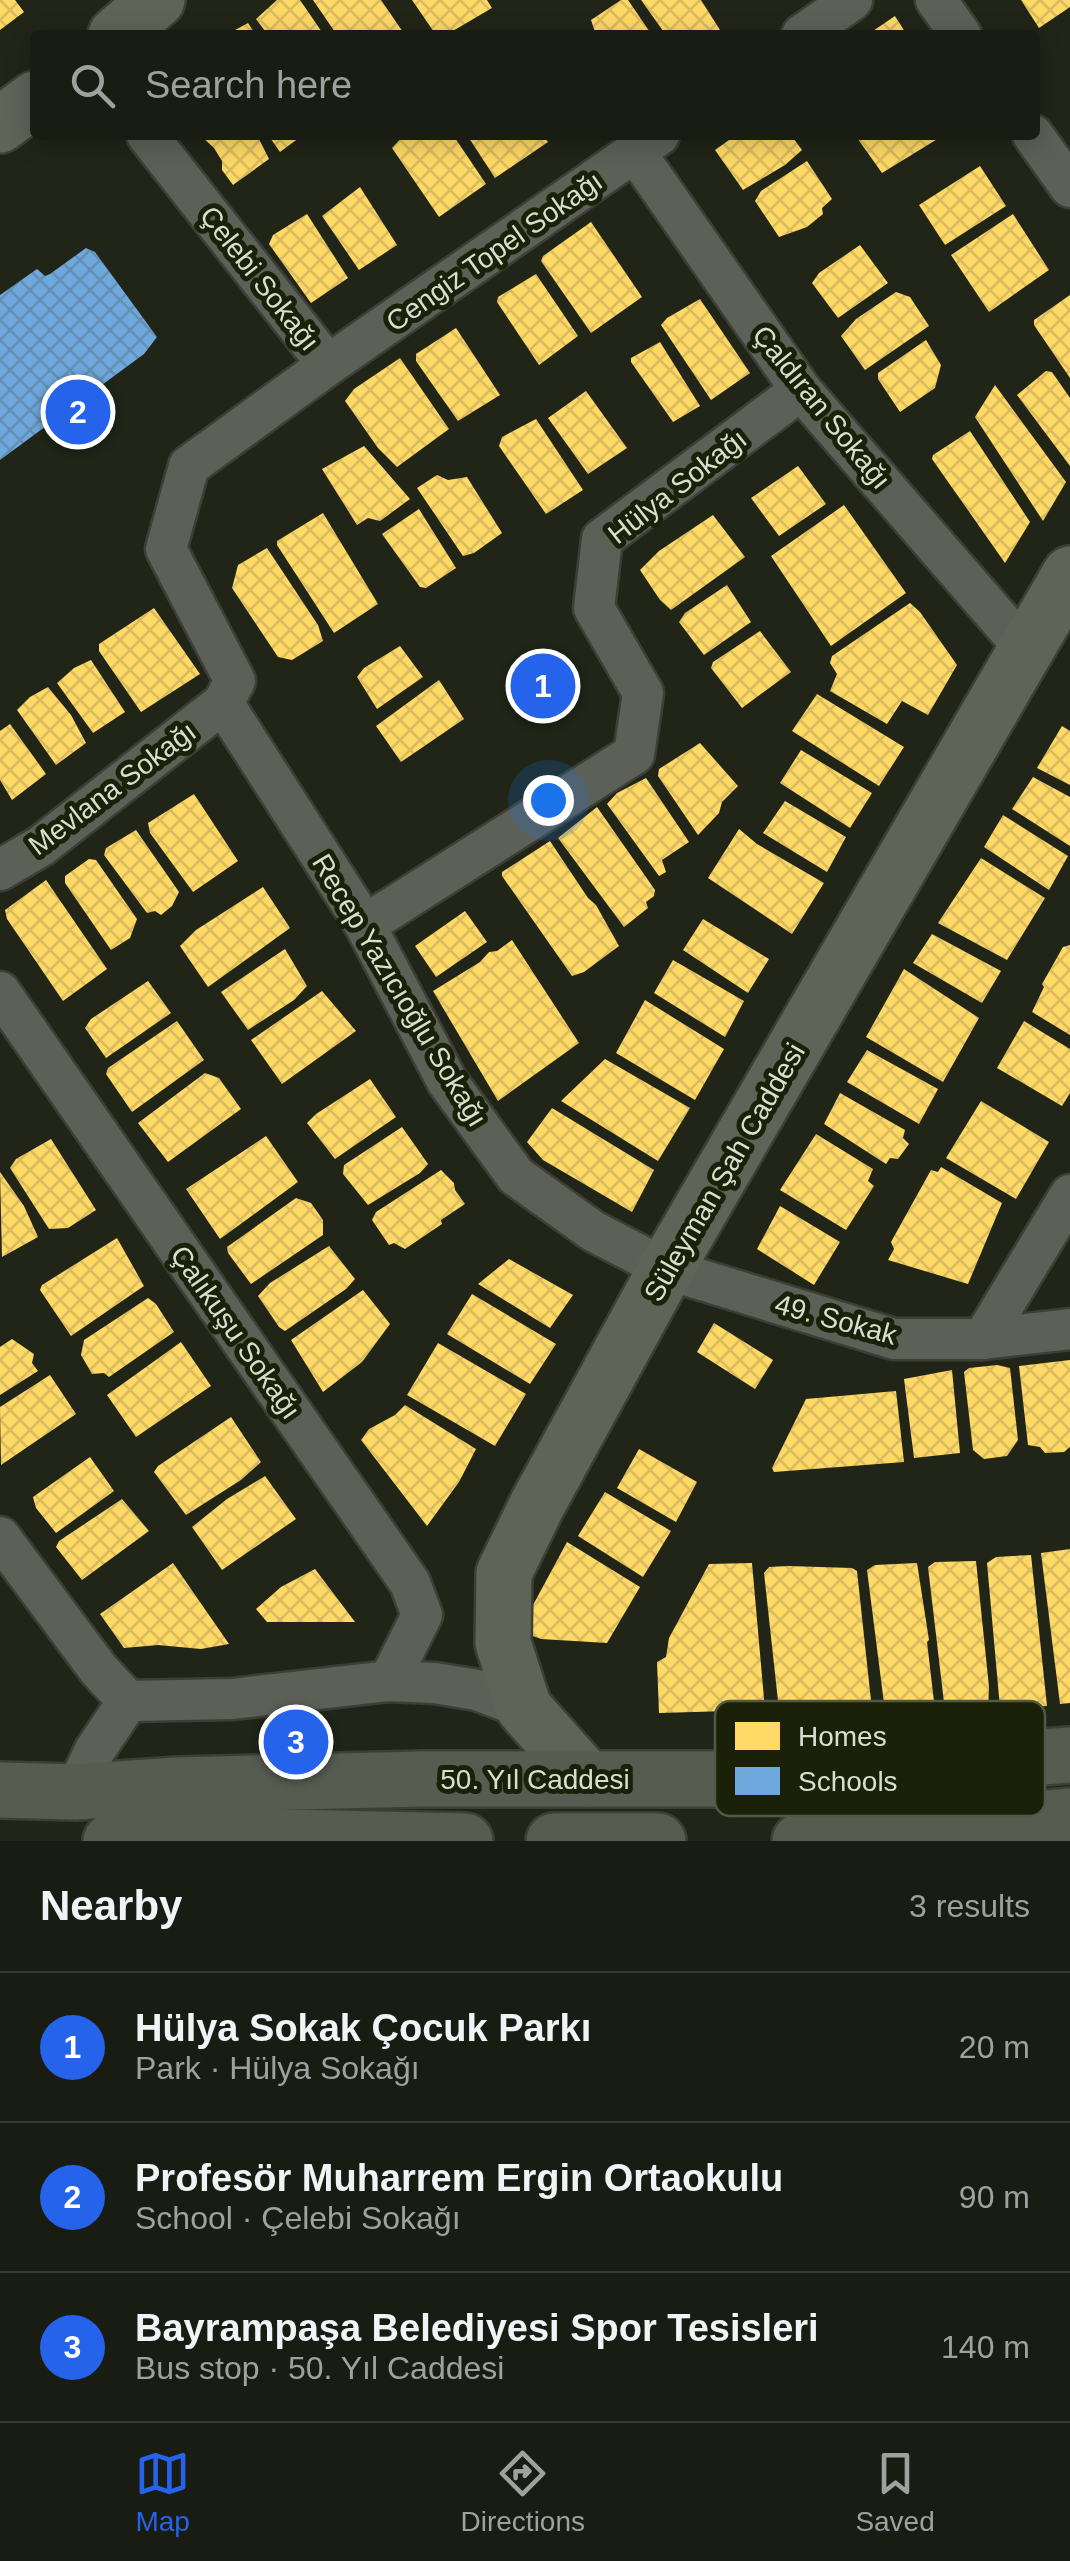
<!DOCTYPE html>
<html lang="en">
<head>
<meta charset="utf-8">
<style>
	:root { --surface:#191c12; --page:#22251b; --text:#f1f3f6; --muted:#9fa19f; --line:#373a32; --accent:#2563eb }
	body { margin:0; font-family:Arial,sans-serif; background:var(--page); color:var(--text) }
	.you { position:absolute; left:548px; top:800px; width:35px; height:35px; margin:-25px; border:8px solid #fff; border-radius:50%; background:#1a73e8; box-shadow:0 0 0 15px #1a73e833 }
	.badge { display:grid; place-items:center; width:65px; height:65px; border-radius:50%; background:var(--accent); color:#fff; font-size:32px; font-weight:700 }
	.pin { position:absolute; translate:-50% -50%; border:5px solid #fff; box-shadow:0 2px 10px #0006 }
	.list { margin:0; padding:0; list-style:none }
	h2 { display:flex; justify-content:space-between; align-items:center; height:130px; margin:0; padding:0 40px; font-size:42px }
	h2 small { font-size:32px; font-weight:400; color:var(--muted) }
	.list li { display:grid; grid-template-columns:65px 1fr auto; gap:30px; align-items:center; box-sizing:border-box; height:150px; padding:0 40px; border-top:2px solid var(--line) }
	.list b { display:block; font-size:38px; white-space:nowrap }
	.list p { margin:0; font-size:32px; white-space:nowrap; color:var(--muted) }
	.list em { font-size:32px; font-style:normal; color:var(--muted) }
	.icon { flex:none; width:55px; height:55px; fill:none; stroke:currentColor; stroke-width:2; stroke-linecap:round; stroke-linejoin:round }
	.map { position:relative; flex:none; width:1070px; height:1841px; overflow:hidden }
	.search { position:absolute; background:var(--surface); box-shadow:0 5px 25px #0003; left:30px; right:30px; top:30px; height:110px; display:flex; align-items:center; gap:25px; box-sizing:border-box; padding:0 35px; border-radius:10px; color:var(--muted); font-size:38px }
	.sheet { height:580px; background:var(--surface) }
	nav { display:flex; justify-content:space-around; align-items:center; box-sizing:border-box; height:140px; border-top:2px solid var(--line); background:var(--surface); font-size:28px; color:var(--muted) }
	nav a { display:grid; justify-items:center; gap:5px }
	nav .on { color:var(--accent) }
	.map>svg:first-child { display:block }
	.homes { fill:url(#homes-cross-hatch) }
	.schools { fill:url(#schools-cross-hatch) }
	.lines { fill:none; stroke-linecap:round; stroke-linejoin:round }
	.street-casing { stroke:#3c3f35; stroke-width:45 }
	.secondary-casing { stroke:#3c3f35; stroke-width:60 }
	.primary-casing { stroke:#3c3f35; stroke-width:60 }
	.street { stroke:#5d6056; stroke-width:40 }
	.secondary { stroke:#5f6459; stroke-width:55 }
	.primary { stroke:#575c51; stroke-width:55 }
	.labels { text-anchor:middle; stroke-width:10; stroke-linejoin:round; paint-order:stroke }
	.street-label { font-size:28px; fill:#daded0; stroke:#1b2009 }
	.key { fill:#1b2009; stroke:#545945; stroke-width:2.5 }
	.key-label { font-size:28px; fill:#daded0 }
</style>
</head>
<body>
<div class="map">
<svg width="1070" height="1841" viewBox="0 0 1070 1841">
	<defs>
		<pattern id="homes-cross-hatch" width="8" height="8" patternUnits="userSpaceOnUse" patternTransform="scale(2.5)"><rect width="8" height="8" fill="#ffd966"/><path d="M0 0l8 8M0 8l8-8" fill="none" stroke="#d9bb5e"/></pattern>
		<pattern id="schools-cross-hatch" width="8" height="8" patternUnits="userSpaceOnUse" patternTransform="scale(2.5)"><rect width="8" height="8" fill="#6fa8dc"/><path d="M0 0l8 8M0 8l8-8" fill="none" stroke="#648fb4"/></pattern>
	</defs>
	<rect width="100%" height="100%" fill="#212518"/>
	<!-- homes -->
	<g class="homes">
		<polygon points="0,0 15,0 24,12 0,30"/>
		<polygon points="277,0 300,0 324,35 268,35 256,19"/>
		<polygon points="313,0 381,0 405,35 337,35"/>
		<polygon points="412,0 487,0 492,8 446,35 436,35"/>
		<polygon points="621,0 628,0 652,35 596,35 591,20"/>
		<polygon points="641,0 701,0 720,30 712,35 666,35"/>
		<polygon points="1021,0 1070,0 1070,7 1039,28"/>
		<polygon points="895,16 907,35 867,35"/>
		<polygon points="248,23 256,35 226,35"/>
		<polygon points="200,135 257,135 269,159 233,185 222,170 222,161 214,148"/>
		<polygon points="268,135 303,135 280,152"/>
		<polygon points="404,135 453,135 486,184 439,217 392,148"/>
		<polygon points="467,135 543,135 548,142 495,178"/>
		<polygon points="736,135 791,135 802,150 785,165 743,190 715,150"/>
		<polygon points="855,135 944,135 882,173"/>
		<polygon points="807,161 832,199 822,208 823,214 807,227 779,237 755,201 761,191"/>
		<polygon points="980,166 1006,206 945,245 919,205"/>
		<polygon points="360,187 397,245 359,270 322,216"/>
		<polygon points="307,214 348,278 311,303 269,244 273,235"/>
		<polygon points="1013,214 1049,270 989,312 951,255"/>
		<polygon points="591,222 642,297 591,333 541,261 543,256"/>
		<polygon points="860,245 888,283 838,318 812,283 819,273"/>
		<polygon points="536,274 578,336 539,365 497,302 498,297"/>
		<polygon points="896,292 910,297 929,326 865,370 841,336 856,319"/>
		<polygon points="1070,295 1070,378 1034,325 1034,320"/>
		<polygon points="700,299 750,373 711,400 661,325 667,318"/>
		<polygon points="456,328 500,395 458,421 416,361 416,354"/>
		<polygon points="926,340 941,365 935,388 900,412 878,379 878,373"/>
		<polygon points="660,342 700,406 673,422 631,362 631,358"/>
		<polygon points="400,358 449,429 397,467 378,448 345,401 354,389"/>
		<polygon points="1046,371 1052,372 1070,398 1070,466 1017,395"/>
		<polygon points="995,385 1066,482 1043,521 975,417"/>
		<polygon points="586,391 627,448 588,474 548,418"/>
		<polygon points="536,419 583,490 546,514 499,446 502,437"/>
		<polygon points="970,431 1030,522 1005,563 932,459 933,455"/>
		<polygon points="364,446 410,499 380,521 368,518 357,525 322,469"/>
		<polygon points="798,466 826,504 779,536 751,498"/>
		<polygon points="437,475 448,480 467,477 502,533 474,553 463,556 417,488"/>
		<polygon points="844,505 906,593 831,646 771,556"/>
		<polygon points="419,509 456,568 426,588 420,587 382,534"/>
		<polygon points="323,513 378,604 334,633 277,545 277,541"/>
		<polygon points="713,515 745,557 671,610 660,600 640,570 659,551"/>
		<polygon points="267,548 318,625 323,641 292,660 278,657 232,588 238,565"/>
		<polygon points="727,585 751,622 704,655 679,622 685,613"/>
		<polygon points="910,603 920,612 957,665 928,715 902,701 887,724 830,691 837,674 830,663 832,656"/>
		<polygon points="154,608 200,674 141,712 99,651 99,644"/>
		<polygon points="760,631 791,672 742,708 711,668 713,662"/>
		<polygon points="400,646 423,677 377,709 357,677 364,668"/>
		<polygon points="91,660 125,712 93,733 57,683 74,668"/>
		<polygon points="439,680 464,719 401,762 376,726"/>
		<polygon points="48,687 71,715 86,743 56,765 17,710 30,697"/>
		<polygon points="817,694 904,747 879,786 792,731"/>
		<polygon points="10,724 46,774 12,800 0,780 0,731"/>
		<polygon points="1062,726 1070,731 1070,785 1037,768"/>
		<polygon points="700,743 738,786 722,802 719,813 698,835 658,776 659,769"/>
		<polygon points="801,750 872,793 850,828 780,783"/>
		<polygon points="1033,777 1070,797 1070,846 1012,809"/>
		<polygon points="646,778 689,842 662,860 666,872 659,876 607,804 617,793"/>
		<polygon points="194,794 238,861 193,892 150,833 148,823"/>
		<polygon points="785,801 846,837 827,872 763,833"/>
		<polygon points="597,807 655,890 654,896 646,902 648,908 624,927 558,838"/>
		<polygon points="1003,815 1068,856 1049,890 984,847"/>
		<polygon points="739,829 757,844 824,883 792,934 708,878"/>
		<polygon points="136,830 179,892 172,906 161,915 155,911 147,913 104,855 106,848"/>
		<polygon points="550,841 588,898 596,905 619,946 584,972 572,976 502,876 502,872"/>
		<polygon points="981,858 1045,898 1007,960 938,923"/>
		<polygon points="89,859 96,860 137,919 130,938 111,950 65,883 65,876"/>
		<polygon points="46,880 107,969 63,1001 7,919 5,910"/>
		<polygon points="263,887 290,928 208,987 180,946 196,930"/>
		<polygon points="465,911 487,942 436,977 415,946"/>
		<polygon points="703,919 769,959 748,993 683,950"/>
		<polygon points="932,934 1001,971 982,1003 913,963"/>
		<polygon points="512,940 579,1043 498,1101 433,991 480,962 489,952 497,951"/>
		<polygon points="1070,945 1070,1035 1032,1012 1044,987 1042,984 1063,947"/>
		<polygon points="285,949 307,986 294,1000 248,1030 221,992"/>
		<polygon points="673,960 744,1001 725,1037 654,993"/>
		<polygon points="904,969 979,1018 943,1082 866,1037"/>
		<polygon points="148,981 171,1013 106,1058 85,1028 91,1019"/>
		<polygon points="322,991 356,1031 282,1084 251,1040"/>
		<polygon points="645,1000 724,1049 695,1100 616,1053"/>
		<polygon points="177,1021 204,1060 132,1112 106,1074 108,1068"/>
		<polygon points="1024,1021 1070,1049 1070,1093 1062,1106 997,1068"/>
		<polygon points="867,1050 938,1089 919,1124 847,1082"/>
		<polygon points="605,1059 690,1108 658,1161 561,1101"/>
		<polygon points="205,1073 219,1078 241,1109 168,1162 138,1123"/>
		<polygon points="370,1079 396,1117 335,1159 307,1123 316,1114"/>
		<polygon points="840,1093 905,1130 903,1138 909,1144 898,1159 890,1158 886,1164 824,1124"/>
		<polygon points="981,1101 1049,1142 1016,1199 946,1158"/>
		<polygon points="552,1108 654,1170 632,1212 543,1160 527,1142"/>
		<polygon points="402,1127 428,1164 420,1173 368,1205 343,1174 344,1165"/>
		<polygon points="816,1134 873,1169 868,1181 874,1186 846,1230 780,1190"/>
		<polygon points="266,1136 298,1182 220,1239 186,1189"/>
		<polygon points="51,1139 96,1210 68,1228 49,1229 10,1168 16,1159"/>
		<polygon points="941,1167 1002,1203 968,1284 888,1260 894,1249 891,1242 931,1170 938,1172"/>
		<polygon points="441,1170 454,1183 455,1190 465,1204 441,1220 442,1224 405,1249 394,1243 389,1245 372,1220 376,1212"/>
		<polygon points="0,1172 24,1206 38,1237 2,1257"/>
		<polygon points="296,1198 311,1203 323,1220 323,1235 251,1284 228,1253 227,1247"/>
		<polygon points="780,1206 840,1242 814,1285 757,1249"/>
		<polygon points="117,1238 144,1286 71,1336 40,1290 42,1285"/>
		<polygon points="329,1246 355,1279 346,1289 285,1331 279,1327 258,1296 270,1283"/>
		<polygon points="509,1259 573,1295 550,1328 478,1284"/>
		<polygon points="363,1290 390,1324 362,1362 323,1392 291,1340"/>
		<polygon points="472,1294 556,1344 530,1384 447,1334"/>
		<polygon points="148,1298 156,1304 174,1332 109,1377 104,1373 92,1374 81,1355 84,1340"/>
		<polygon points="714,1323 773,1360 755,1389 697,1352"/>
		<polygon points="12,1339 34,1354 32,1363 38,1371 0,1395 0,1347"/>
		<polygon points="181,1342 211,1386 136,1437 107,1395"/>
		<polygon points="438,1343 526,1394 495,1446 407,1395"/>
		<polygon points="1070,1360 1070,1447 1064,1452 1045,1453 1040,1447 1028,1445 1019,1366"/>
		<polygon points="997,1365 1010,1368 1018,1440 1007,1456 984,1459 973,1450 964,1372 969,1368"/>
		<polygon points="952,1370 960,1453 914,1458 904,1379"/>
		<polygon points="50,1375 76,1414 1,1465 0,1407"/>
		<polygon points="896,1391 904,1462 774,1472 772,1468 806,1399"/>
		<polygon points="405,1405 476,1449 459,1482 427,1526 361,1440 369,1429 395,1415"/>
		<polygon points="231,1417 261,1462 241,1480 186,1515 154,1472 158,1466"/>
		<polygon points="639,1449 697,1482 676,1522 617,1488"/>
		<polygon points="90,1457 114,1491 56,1533 36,1508 33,1497"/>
		<polygon points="265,1476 296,1519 222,1570 192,1527 227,1499"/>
		<polygon points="605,1492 671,1531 643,1577 578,1536"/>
		<polygon points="122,1499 149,1531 82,1580 56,1547 59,1541"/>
		<polygon points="567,1542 640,1587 607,1643 541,1639 519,1631"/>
		<polygon points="1070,1549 1070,1703 1060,1704 1041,1553"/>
		<polygon points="1031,1555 1047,1706 1000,1708 987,1563 996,1557"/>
		<polygon points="976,1561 989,1687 988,1710 950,1715 945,1711 928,1567 935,1562"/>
		<polygon points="173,1563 229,1644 201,1649 158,1645 124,1648 100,1614"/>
		<polygon points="752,1563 765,1710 659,1713 657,1662 666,1657 669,1638 709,1564"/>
		<polygon points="917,1563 929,1640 927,1642 935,1710 933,1716 886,1719 867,1570 875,1565"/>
		<polygon points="788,1566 852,1568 857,1571 873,1719 779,1710 764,1573 769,1567"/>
		<polygon points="315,1569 355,1622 267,1622 256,1609 281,1587"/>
	</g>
	<!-- schools -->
	<polygon class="schools" points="86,248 95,252 157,337 144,354 0,460 0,295 37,269 45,276 50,274"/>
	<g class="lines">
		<!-- street casing -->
		<g class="street-casing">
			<g id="street">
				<polyline points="936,0 961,35"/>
				<polyline points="802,35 852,0"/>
				<polyline points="147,135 328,365"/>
				<polyline points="1033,135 1070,187"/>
				<polyline points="635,152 801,390 1026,650"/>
				<polyline points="223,703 365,925 447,1081 516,1176 593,1231 666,1269 894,1339 983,1339 1070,1329"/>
				<polyline points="0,870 41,846 223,703 235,681 166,549 189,466 328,365 659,135"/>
				<polyline points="365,925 634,754 643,693 594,608 602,539 801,390"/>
				<polyline points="0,992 410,1583 422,1615 389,1681"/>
				<polyline points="983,1339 1070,1195"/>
				<polyline points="0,1537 99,1670 128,1701 232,1699 389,1681 435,1683 477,1690 524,1708"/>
				<polyline points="75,1792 95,1750 128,1701"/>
			</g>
		</g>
		<!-- secondary casing -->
		<g class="secondary-casing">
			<g id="secondary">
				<polyline points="116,35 157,0"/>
				<polyline points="0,125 35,99"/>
				<polyline points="587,1779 524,1708 503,1643 504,1573 537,1505 666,1269 1070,574"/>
			</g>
		</g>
		<!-- primary casing -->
		<g class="primary-casing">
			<g id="primary">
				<polyline points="0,1790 75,1792 177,1785 422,1779 751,1779 1070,1755"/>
				<polyline points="111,1841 192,1835 465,1841"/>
				<polyline points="554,1841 658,1841"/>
				<polyline points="800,1841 1070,1816"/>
			</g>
		</g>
		<!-- street -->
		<use href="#street" class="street"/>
		<!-- secondary -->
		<use href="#secondary" class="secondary"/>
		<!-- primary -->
		<use href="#primary" class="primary"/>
	</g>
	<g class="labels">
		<!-- street labels -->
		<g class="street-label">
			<text transform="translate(494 251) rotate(-35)" y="10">Cengiz Topel Sokağı</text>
			<text transform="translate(260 278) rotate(52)" y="10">Çelebi Sokağı</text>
			<text transform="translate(822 407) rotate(51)" y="10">Çaldıran Sokağı</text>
			<text transform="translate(677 486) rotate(-38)" y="10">Hülya Sokağı</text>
			<text transform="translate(112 788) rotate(-37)" y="10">Mevlana Sokağı</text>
			<text transform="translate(400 990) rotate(59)" y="10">Recep Yazıcıoğlu Sokağı</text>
			<text transform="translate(724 1172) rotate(-60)" y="10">Süleyman Şah Caddesi</text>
			<text transform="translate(836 1319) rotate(15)" y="10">49. Sokak</text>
			<text transform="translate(236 1332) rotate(55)" y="10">Çalıkuşu Sokağı</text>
			<text x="535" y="1789">50. Yıl Caddesi</text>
		</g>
	</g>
	<!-- legend -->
	<rect x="715" y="1701" width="330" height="115" rx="15" class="key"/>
	<rect x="735" y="1722" width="45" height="28" fill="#ffd966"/>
	<rect x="735" y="1767" width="45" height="28" fill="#6fa8dc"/>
	<g class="key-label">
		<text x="798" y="1746">Homes</text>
		<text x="798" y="1791">Schools</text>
	</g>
</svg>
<div class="you"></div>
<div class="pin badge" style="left:543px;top:686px">1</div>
<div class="pin badge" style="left:78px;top:412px">2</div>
<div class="pin badge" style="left:296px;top:1742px">3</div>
<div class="search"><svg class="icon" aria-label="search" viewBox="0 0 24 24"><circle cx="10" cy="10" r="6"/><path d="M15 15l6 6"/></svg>Search here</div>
</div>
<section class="sheet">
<h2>Nearby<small>3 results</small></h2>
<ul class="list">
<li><span class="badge">1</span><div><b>Hülya Sokak Çocuk Parkı</b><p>Park · Hülya Sokağı</p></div><em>20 m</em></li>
<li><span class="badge">2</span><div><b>Profesör Muharrem Ergin Ortaokulu</b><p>School · Çelebi Sokağı</p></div><em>90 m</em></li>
<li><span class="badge">3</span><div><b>Bayrampaşa Belediyesi Spor Tesisleri</b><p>Bus stop · 50. Yıl Caddesi</p></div><em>140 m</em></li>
</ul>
</section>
<nav>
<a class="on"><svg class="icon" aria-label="map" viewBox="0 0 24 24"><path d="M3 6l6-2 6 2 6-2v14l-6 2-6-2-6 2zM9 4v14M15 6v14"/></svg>Map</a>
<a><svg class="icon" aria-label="directions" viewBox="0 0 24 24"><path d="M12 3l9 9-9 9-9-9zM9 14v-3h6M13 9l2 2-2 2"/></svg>Directions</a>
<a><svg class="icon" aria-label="saved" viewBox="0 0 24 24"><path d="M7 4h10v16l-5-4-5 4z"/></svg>Saved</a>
</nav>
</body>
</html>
